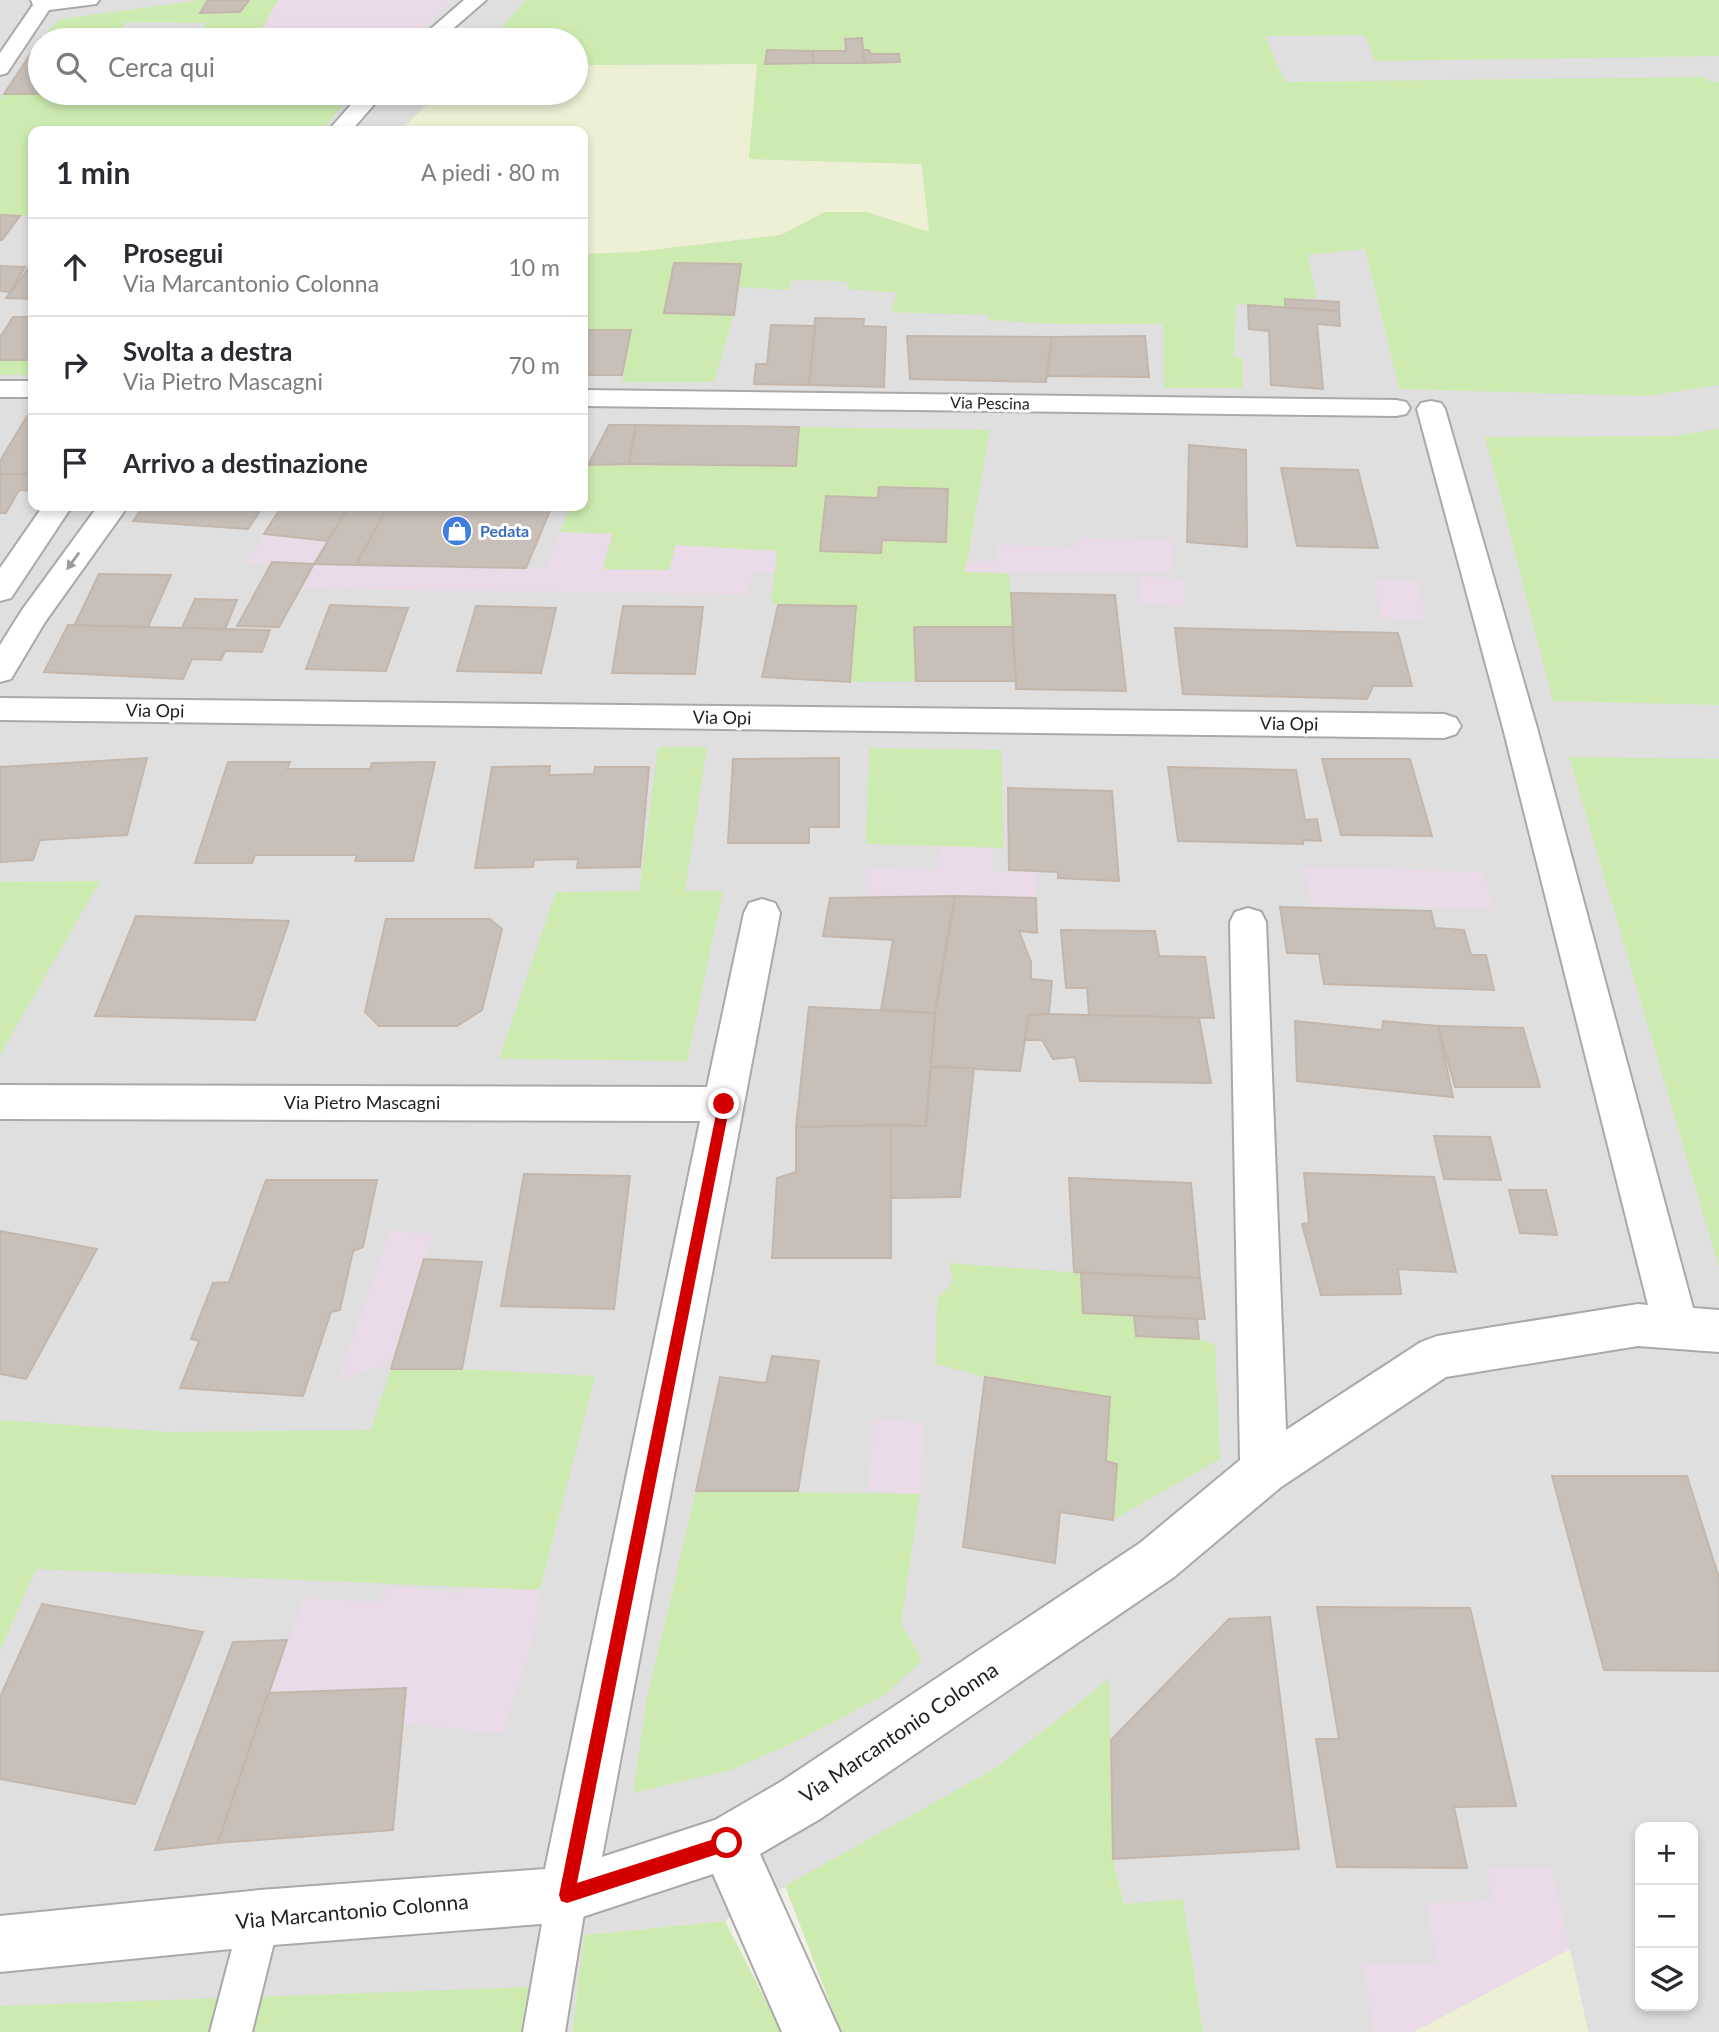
<!DOCTYPE html>
<html lang="it">
<head>
<meta charset="utf-8">
<style>
	:root { --surface:#fff; --page:#f2f2f3; --text:#2b2b33; --muted:#7c7c81; --line:#e1e1e2 }
	body { margin:0; font-family:Lato,sans-serif; background:var(--page); color:var(--text) }
	.controls { position:absolute; right:21px; bottom:21px; display:grid; overflow:hidden; border-radius:14px; box-shadow:0 4px 10px #0003 }
	.controls button { width:63px; height:63px; display:grid; place-items:center; padding:0; border:0; border-bottom:2px solid var(--line); background:var(--surface); color:var(--text); font:35px sans-serif }
	.stop { position:absolute; width:21px; height:21px; margin:-16px; border:5px solid #d40000; border-radius:50%; background:#fff }
	.stop.end { background:#d40000; border-color:#fff; box-shadow:0 2px 7px #0008 }
	.list { margin:0; padding:0; list-style:none }
	h2 { display:flex; justify-content:space-between; align-items:center; height:91px; margin:0; padding:0 28px; font-size:30px }
	h2 small { font-size:23px; font-weight:400; color:var(--muted) }
	.list li { display:grid; grid-template-columns:46px 1fr auto; gap:21px; align-items:center; box-sizing:border-box; height:98px; padding:0 28px; border-top:2px solid var(--line) }
	.list b { display:block; font-size:26px; white-space:nowrap }
	.list p { margin:0; font-size:23px; white-space:nowrap; color:var(--muted) }
	.list em { font-size:23px; font-style:normal; color:var(--muted) }
	.icon { flex:none; width:38px; height:38px; fill:none; stroke:currentColor; stroke-width:2; stroke-linecap:round; stroke-linejoin:round }
	.map { position:relative; flex:none; width:1719px; height:2032px; overflow:hidden }
	.search { position:absolute; background:var(--surface); box-shadow:0 4px 10px #0003; left:28px; top:28px; width:560px; height:77px; display:flex; align-items:center; gap:18px; box-sizing:border-box; padding:0 24px; border-radius:38px; color:var(--muted); font-size:26px }
	.panel { position:absolute; background:var(--surface); box-shadow:0 4px 10px #0003; left:28px; top:126px; width:560px; height:385px; border-radius:14px }
	.map>svg:first-child { display:block }
	.residential { fill:#e0dfdf; fill-rule:evenodd }
	.industrial { fill:#ebdbe8 }
	.farmland { fill:#eef0d5 }
	.grass { fill:#cdebb0 }
	.building { fill:#c7bfb8; stroke:#c4b6ab; stroke-width:2 }
	.lines { fill:none; stroke-linecap:round; stroke-linejoin:round }
	.service-casing { stroke:#a9a9a9; stroke-width:4 }
	.minor-casing { stroke:#a9a9a9; stroke-width:4 }
	.service { fill:#fff; fill-rule:evenodd }
	.minor { fill:#fff; fill-rule:evenodd }
	.oneway { fill:#9c9c9c }
	.route { fill:#d40000 }
	.labels { text-anchor:middle; stroke-width:6; stroke-linejoin:round; paint-order:stroke }
	.far-street-label { font-size:16px; fill:#222; stroke:#fff }
	.far-shop-label { font-size:16px; font-weight:bold; fill:#366cbe; stroke:#fff; text-anchor:start }
	.street-label { font-size:18px; fill:#222; stroke:#fff }
	.near-street-label { font-size:21px; fill:#222; stroke:#fff }
</style>
</head>
<body>
<div class="map">
<svg width="1719" height="2032" viewBox="0 0 1719 2032">
	<rect width="100%" height="100%" fill="#f2efe9"/>
	<!-- residential -->
	<path class="residential" d="M0,0H1719V2032H1588L1570,1950L1414,2032H1203L1183,1900L1124,1905L1113,1859L1108,1680L994,1769L725,1921L584,1935L572,2032H0ZM40,40H576V93H40ZM33,131H583V506H33ZM1640,1827H1693V2006H1640Z"/>
	<!-- industrial -->
	<g class="industrial">
		<polygon points="278,0 452,0 409,40 256,40"/>
		<polygon points="560,532 613,534 603,568 676,545 777,551 775,572 754,572 746,594 299,589 313,564 245,563 264,534 328,541 315,564 545,568"/>
		<polygon points="1078,538 1173,539 1171,573 965,573 967,561 997,562 996,545 1078,547"/>
		<polygon points="1139,576 1185,579 1185,607 1139,603"/>
		<polygon points="1374,579 1418,582 1426,620 1381,618"/>
		<polygon points="942,846 993,848 994,872 1038,871 1036,898 866,895 866,869 935,870"/>
		<polygon points="1304,867 1483,872 1494,909 1311,905"/>
		<polygon points="390,1230 433,1234 390,1363 338,1380"/>
		<polygon points="874,1419 924,1423 920,1494 868,1490"/>
		<polygon points="474,1585 540,1590 532,1642 503,1733 403,1724 405,1688 268,1693 304,1598 378,1602 389,1586 462,1593"/>
		<polygon points="1551,1867 1570,1949 1414,2032 1374,2032 1362,1963 1437,1963 1426,1903 1493,1901 1486,1868"/>
	</g>
	<!-- farmland -->
	<g class="farmland">
		<polygon points="758,64 749,159 921,164 930,233 867,212 825,212 781,235 636,252 583,254 583,131 400,131 439,93 576,93 576,65"/>
		<polygon points="1570,1949 1588,2032 1414,2032"/>
	</g>
	<!-- grass -->
	<g class="grass">
		<polygon points="201,0 208,0 201,13 240,12 249,0 278,0 256,40 220,40 221,36 196,37 206,23 126,22 117,38 41,38 60,19"/>
		<polygon points="526,0 1719,0 1719,56 1375,61 1365,35 1265,36 1285,82 1704,77 1711,82 1719,82 1719,385 1646,396 1399,389 1365,249 1308,255 1317,298 1285,299 1285,308 1236,304 1234,357 1243,358 1243,388 1164,388 1163,324 1055,324 989,320 989,315 891,312 897,293 848,289 847,281 792,280 788,290 738,287 741,264 674,264 665,313 734,315 714,382 622,382 631,331 583,330 583,254 636,252 781,235 825,212 867,212 929,232 922,164 749,159 757,64 576,65 576,40 490,40"/>
		<polygon points="147,93 352,93 322,131 33,131 33,216 0,215 0,100 4,94"/>
		<polygon points="0,360 33,361 33,375 0,375"/>
		<polygon points="799,427 990,430 965,572 1009,573 1012,627 914,627 916,681 850,682 856,606 771,604 777,551 676,545 669,570 603,569 612,534 560,532 571,506 583,506 583,478 588,465 796,466"/>
		<polygon points="1719,429 1719,705 1553,701 1485,437 1674,436"/>
		<polygon points="658,747 707,747 685,891 723,891 687,1061 499,1059 556,892 639,891"/>
		<polygon points="869,748 1001,750 1004,848 866,844"/>
		<polygon points="1569,757 1719,759 1719,1268"/>
		<polygon points="100,881 0,1055 0,882"/>
		<polygon points="950,1263 1081,1273 1083,1313 1134,1316 1136,1336 1199,1339 1215,1344 1220,1459 1113,1520 1117,1464 1106,1461 1110,1397 985,1377 936,1364 937,1299 953,1282"/>
		<polygon points="391,1369 462,1369 595,1376 540,1590 36,1569 0,1651 0,1420 170,1432 371,1430"/>
		<polygon points="696,1491 920,1494 901,1624 922,1660 885,1695 793,1743 731,1770 633,1793 646,1703"/>
		<polygon points="1109,1679 1113,1859 1124,1904 1183,1899 1203,2032 841,2032 785,1886 994,1769"/>
		<polygon points="725,1921 782,2032 572,2032 584,1935"/>
		<polygon points="529,1987 521,2032 0,2032 0,2006"/>
	</g>
	<!-- building -->
	<g class="building">
		<polygon points="208,0 249,0 240,12 200,13"/>
		<polygon points="222,36 220,40 40,40 40,93 147,93 4,94 41,38"/>
		<polygon points="862,38 864,63 813,63 813,51 846,51 845,39"/>
		<polygon points="767,50 813,51 813,63 765,64"/>
		<polygon points="863,50 869,50 871,54 899,54 900,62 864,63"/>
		<polygon points="0,215 20,216 2,240 0,240"/>
		<polygon points="33,262 33,299 6,298"/>
		<polygon points="674,263 741,264 734,315 664,313"/>
		<polygon points="0,266 25,267 10,292 0,291"/>
		<polygon points="1285,299 1339,302 1339,311 1285,308"/>
		<polygon points="1248,305 1339,311 1340,326 1317,324 1323,389 1271,385 1269,331 1249,329"/>
		<polygon points="13,317 33,317 33,360 0,360 0,337"/>
		<polygon points="815,318 864,319 863,326 886,327 884,387 809,385"/>
		<polygon points="771,325 815,326 809,385 754,384 756,364 767,364"/>
		<polygon points="583,330 631,330 622,375 583,375"/>
		<polygon points="907,336 1052,337 1046,382 910,379"/>
		<polygon points="1145,336 1149,377 1047,376 1052,337"/>
		<polygon points="27,416 33,416 33,474 0,474 0,461"/>
		<polygon points="609,425 636,425 629,464 588,465"/>
		<polygon points="636,425 799,427 796,466 629,464"/>
		<polygon points="1189,445 1246,450 1247,547 1187,542"/>
		<polygon points="1281,468 1358,470 1378,548 1297,546"/>
		<polygon points="0,474 33,474 33,491 19,490 6,513 0,513"/>
		<polygon points="879,487 948,489 946,542 882,540 881,553 820,551 826,496 878,498"/>
		<polygon points="143,506 263,506 248,529 133,521"/>
		<polygon points="282,506 349,506 328,541 264,534"/>
		<polygon points="349,506 388,506 356,565 314,564"/>
		<polygon points="388,506 552,506 526,568 356,565"/>
		<polygon points="272,562 314,564 279,627 237,626"/>
		<polygon points="99,574 171,575 148,627 74,626"/>
		<polygon points="1011,593 1115,595 1126,691 1016,689"/>
		<polygon points="195,599 237,600 225,629 182,628"/>
		<polygon points="330,605 408,608 386,671 306,669"/>
		<polygon points="778,605 856,606 850,682 762,677"/>
		<polygon points="476,606 556,608 541,673 457,671"/>
		<polygon points="623,606 703,607 695,674 612,673"/>
		<polygon points="68,625 225,629 270,630 262,652 225,651 221,660 192,659 183,679 44,672"/>
		<polygon points="914,627 1012,627 1016,681 916,681"/>
		<polygon points="1175,628 1398,633 1412,686 1373,686 1367,699 1183,694"/>
		<polygon points="147,758 127,835 40,840 33,860 0,862 0,767"/>
		<polygon points="839,758 839,827 809,827 809,843 728,843 733,759"/>
		<polygon points="1322,759 1410,759 1432,836 1341,835"/>
		<polygon points="228,762 290,762 287,769 370,769 372,763 435,762 413,861 355,861 357,855 255,855 252,863 195,863"/>
		<polygon points="550,766 549,775 594,774 595,767 649,767 640,867 577,868 578,859 534,860 533,867 475,868 492,767"/>
		<polygon points="1168,767 1296,770 1305,820 1317,819 1321,841 1303,840 1303,844 1178,841"/>
		<polygon points="1008,788 1112,791 1119,881 1058,878 1058,872 1009,870"/>
		<polygon points="955,896 935,1013 881,1010 893,940 823,936 830,898"/>
		<polygon points="955,896 1036,898 1037,933 1019,931 1031,962 1031,979 1052,981 1049,1014 1029,1015 1020,1071 931,1067 935,1013"/>
		<polygon points="1280,907 1431,911 1435,928 1464,930 1471,955 1486,955 1494,990 1324,984 1319,954 1287,953"/>
		<polygon points="136,916 289,921 255,1020 95,1016"/>
		<polygon points="386,919 490,919 502,929 482,1010 457,1026 379,1026 365,1012"/>
		<polygon points="1061,930 1155,931 1159,956 1205,957 1214,1018 1089,1015 1087,988 1066,988"/>
		<polygon points="809,1007 935,1013 926,1126 796,1127"/>
		<polygon points="1049,1014 1199,1018 1211,1083 1080,1081 1075,1057 1053,1059 1042,1040 1025,1040 1029,1015"/>
		<polygon points="1295,1021 1382,1030 1383,1021 1438,1026 1453,1097 1297,1081"/>
		<polygon points="1438,1026 1523,1028 1540,1087 1455,1087"/>
		<polygon points="931,1067 974,1068 960,1197 890,1198 891,1125 926,1126"/>
		<polygon points="891,1125 891,1258 772,1258 777,1178 796,1172 796,1127"/>
		<polygon points="1434,1136 1490,1137 1501,1180 1444,1179"/>
		<polygon points="1304,1173 1434,1177 1456,1272 1398,1269 1401,1294 1321,1295 1302,1224 1309,1223"/>
		<polygon points="524,1174 630,1176 614,1309 501,1306"/>
		<polygon points="1069,1178 1191,1183 1200,1278 1074,1272"/>
		<polygon points="266,1180 377,1180 363,1247 353,1251 340,1310 331,1312 303,1396 180,1388 199,1341 191,1339 213,1283 229,1282"/>
		<polygon points="1509,1190 1546,1190 1557,1235 1520,1233"/>
		<polygon points="0,1231 97,1249 26,1379 0,1374"/>
		<polygon points="424,1259 482,1262 462,1369 391,1369"/>
		<polygon points="1081,1273 1200,1278 1205,1319 1083,1313"/>
		<polygon points="1134,1316 1197,1319 1199,1339 1136,1336"/>
		<polygon points="772,1356 819,1361 798,1491 696,1491 720,1377 766,1383"/>
		<polygon points="985,1377 1110,1397 1106,1461 1117,1464 1113,1520 1060,1512 1055,1563 963,1547"/>
		<polygon points="1552,1476 1687,1476 1719,1578 1719,1671 1604,1670"/>
		<polygon points="42,1604 203,1632 135,1804 0,1779 0,1697"/>
		<polygon points="1317,1607 1470,1608 1516,1806 1454,1807 1467,1868 1337,1867 1316,1739 1339,1739"/>
		<polygon points="1270,1617 1299,1849 1113,1859 1111,1740 1229,1619"/>
		<polygon points="287,1640 218,1843 155,1850 233,1642"/>
		<polygon points="406,1688 393,1830 218,1843 268,1693"/>
	</g>
	<g class="lines">
		<!-- service casing -->
		<g class="service-casing">
			<g id="service">
				<polygon points="567,1875 581,1881 587,1895 565,2032 523,2032 547,1895 553,1881"/>
				<polygon points="260,1898 274,1904 280,1918 252,2032 210,2032 240,1918 246,1904"/>
			</g>
		</g>
		<!-- minor casing -->
		<g class="minor-casing">
			<g id="minor">
				<polygon points="31,0 99,0 96,4 49,10 7,73 0,75 0,53 33,5"/>
				<polygon points="464,0 486,0 440,40 418,40"/>
				<polygon points="361,93 384,93 351,131 328,131"/>
				<rect x="0" y="381" width="33" height="16"/>
				<polygon points="583,390 1396,400 1406,402 1410,408 1406,414 1396,416 583,406"/>
				<polygon points="1431,401 1441,403 1445,409 1537,728 1693,1308 1719,1310 1719,1352 1638,1346 1446,1377 1281,1487 1174,1577 820,1819 760,1854 840,2032 782,2032 713,1874 567,1922 260,1946 0,1972 0,1916 260,1890 545,1869 700,1121 0,1119 0,1085 707,1087 744,913 749,903 762,899 775,903 780,913 602,1857 715,1820 782,1781 1140,1543 1240,1460 1230,922 1235,912 1248,908 1261,912 1266,922 1286,1430 1421,1342 1437,1336 1638,1304 1648,1305 1503,728 1417,409 1421,403"/>
				<polygon points="43,506 72,506 11,598 0,601 0,568"/>
				<polygon points="98,506 128,506 45,622 11,679 0,682 0,645 22,610"/>
				<polygon points="0,698 1444,714 1456,718 1461,726 1456,734 1444,738 0,720"/>
			</g>
		</g>
		<!-- service -->
		<use href="#service" class="service"/>
		<!-- minor -->
		<use href="#minor" class="minor"/>
	</g>
	<!-- one-way arrows -->
	<defs><path id="oneway-solid" d="M-6-.8H1V-3.2L6.5 0L1 3.2V.8H-6Z" transform="scale(1.75)"/></defs>
	<use class="oneway" href="#oneway-solid" transform="translate(73 561) rotate(126)"/>
	<!-- route -->
	<polygon class="route" points="724,1099 730,1104 577,1883 727,1835 732,1837 735,1843 732,1849 727,1851 567,1903 561,1901 559,1895 718,1104"/>
	<!-- icons -->
	<defs>
		<g id="shop-disc" transform="scale(1.575)"><circle r="9.5" fill="#3f7fe0" stroke="#fff"/><path d="M-5-2.5h2.3a2.7 3.5 0 0 1 5.4 0H5L5.5 6h-11ZM-1.5-2.5h3a1.5 2.3 0 0 0-3 0Z" fill="#fff"/></g>
	</defs>
	<g fill-rule="evenodd">
		<use href="#shop-disc" x="457" y="531"/>
	</g>
	<g class="labels">
		<!-- far-street labels -->
		<g class="far-street-label">
			<text transform="translate(990 403) rotate(1)" y="6">Via Pescina</text>
		</g>
		<!-- far-shop labels -->
		<g class="far-shop-label">
			<text x="480" y="537">Pedata</text>
		</g>
		<!-- street labels -->
		<g class="street-label">
			<text transform="translate(155 711) rotate(1)" y="6">Via Opi</text>
			<text transform="translate(722 718) rotate(1)" y="6">Via Opi</text>
			<text transform="translate(1289 724) rotate(1)" y="6">Via Opi</text>
			<text x="362" y="1109">Via Pietro Mascagni</text>
		</g>
		<!-- near-street labels -->
		<g class="near-street-label">
			<text transform="translate(899 1733) rotate(-34)" y="7">Via Marcantonio Colonna</text>
			<text transform="translate(352 1912) rotate(-5)" y="7">Via Marcantonio Colonna</text>
		</g>
	</g>
</svg>
<div class="controls">
<button>+</button>
<button>−</button>
<button><svg class="icon" aria-label="layers" viewBox="0 0 24 24"><path d="M12 4l9 5-9 5-9-5zM3 14l9 5 9-5"/></svg></button>
</div>
<div class="stop" style="left:727px;top:1843px"></div>
<div class="stop end" style="left:724px;top:1104px"></div>
<div class="search"><svg class="icon" aria-label="search" viewBox="0 0 24 24"><circle cx="10" cy="10" r="6"/><path d="M15 15l6 6"/></svg>Cerca qui</div>
<section class="panel">
<h2>1 min<small>A piedi · 80 m</small></h2>
<ul class="list">
<li><svg class="icon" aria-label="ahead" viewBox="0 0 24 24"><path d="M12 20V5M6 11l6-6 6 6"/></svg><div><b>Prosegui</b><p>Via Marcantonio Colonna</p></div><em>10 m</em></li>
<li><svg class="icon" aria-label="right" viewBox="0 0 24 24"><path d="M7 20v-9h11M14 6l5 5-5 5"/></svg><div><b>Svolta a destra</b><p>Via Pietro Mascagni</p></div><em>70 m</em></li>
<li><svg class="icon" aria-label="arrive" viewBox="0 0 24 24"><path d="M6 21V4h12l-3 4 3 4H6"/></svg><div><b>Arrivo a destinazione</b></div></li>
</ul>
</section>
</div>
</body>
</html>
